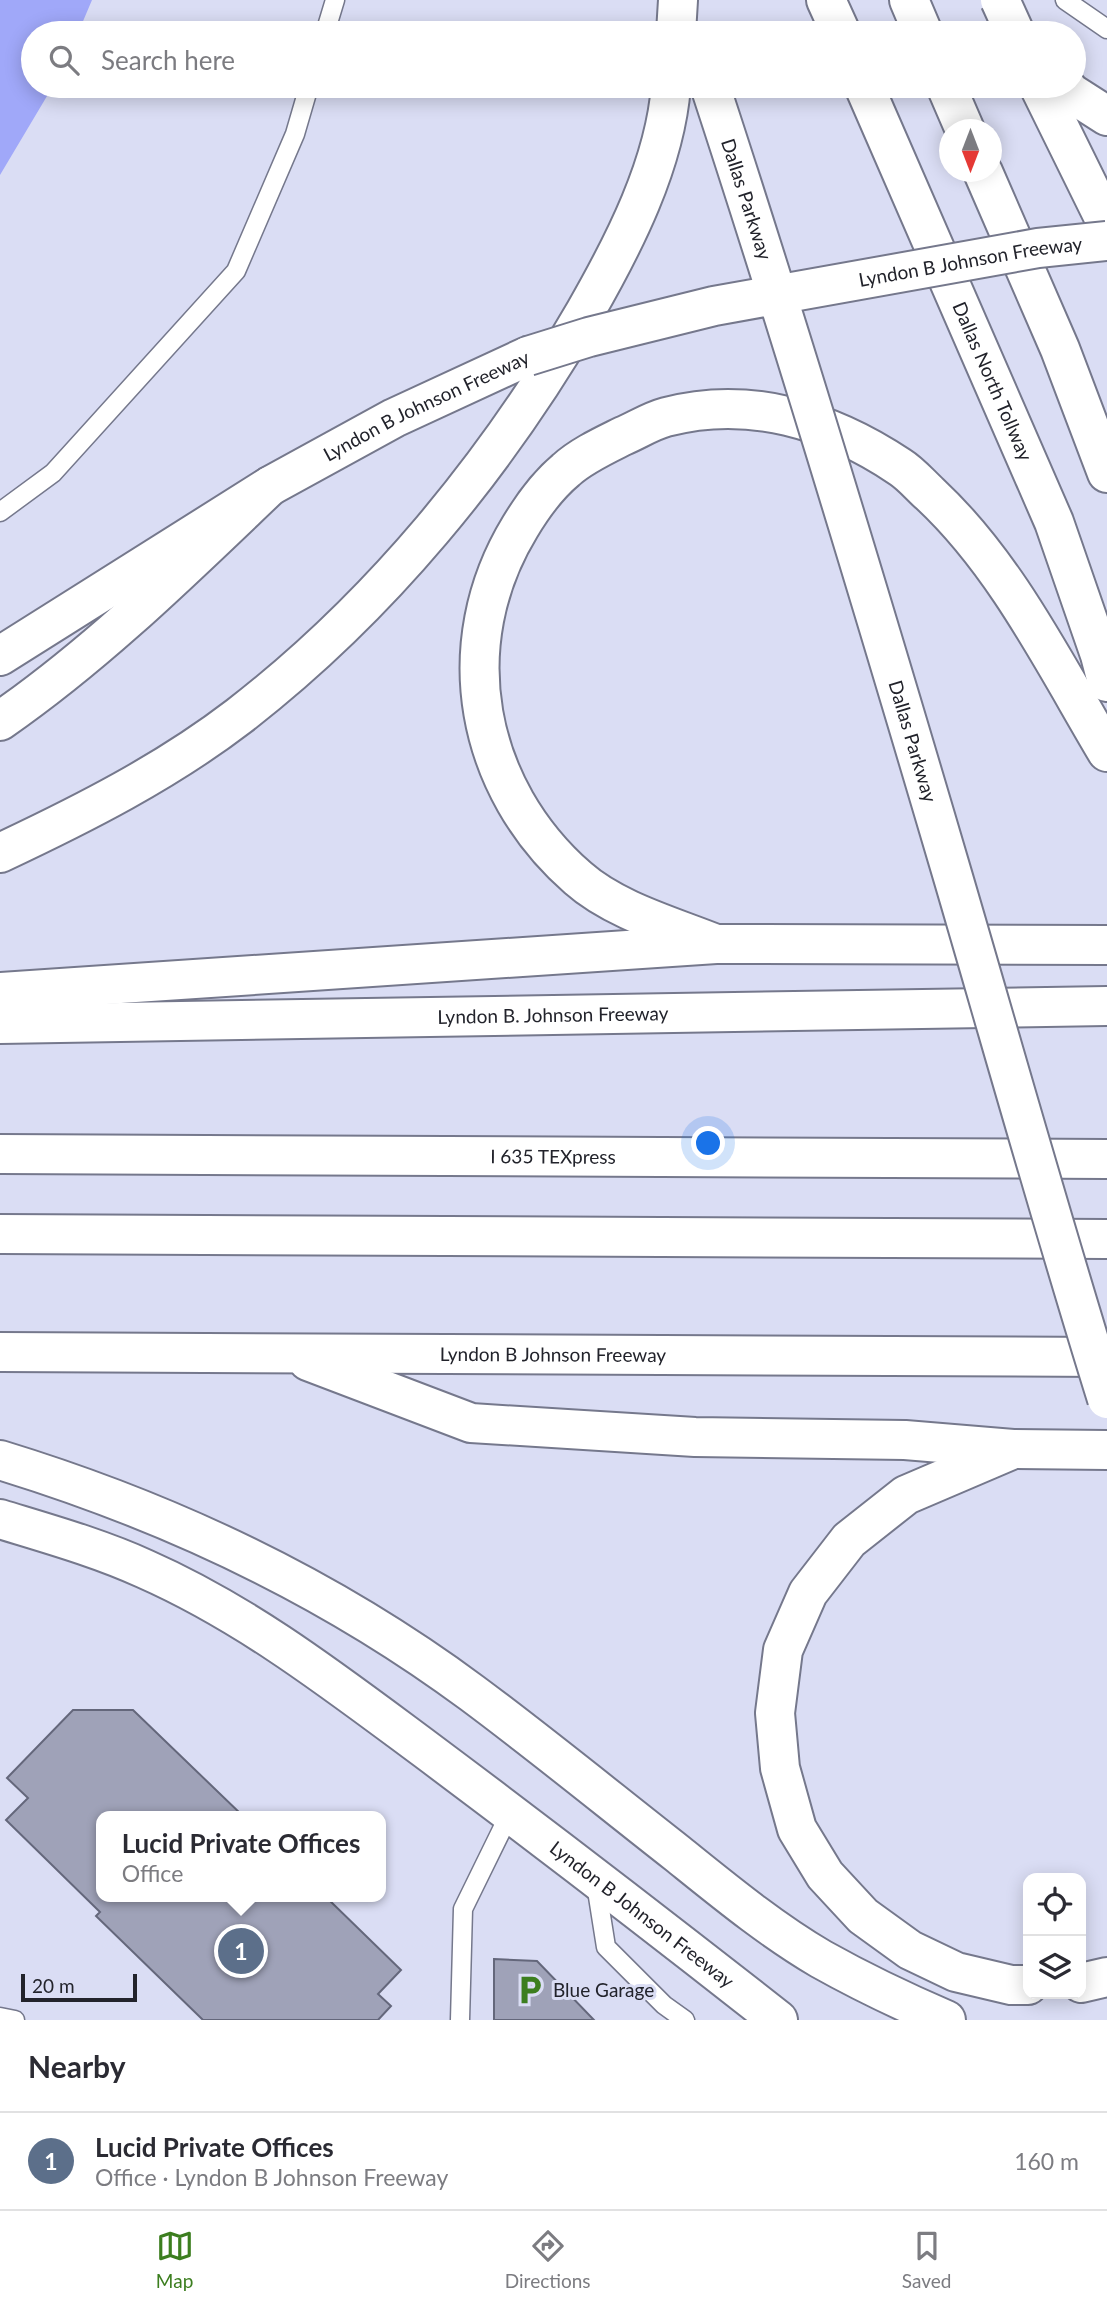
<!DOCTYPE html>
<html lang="en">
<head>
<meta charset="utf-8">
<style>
	:root { --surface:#fff; --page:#f2f2f3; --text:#2b2b33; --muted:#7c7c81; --line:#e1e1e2; --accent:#3c7e1f }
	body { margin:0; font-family:Lato,sans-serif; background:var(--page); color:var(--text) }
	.controls { position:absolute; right:21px; bottom:21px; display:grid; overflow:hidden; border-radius:14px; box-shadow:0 4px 18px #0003 }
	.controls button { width:63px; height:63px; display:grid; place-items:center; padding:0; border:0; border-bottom:2px solid var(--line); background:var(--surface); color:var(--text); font:35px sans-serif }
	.compass { position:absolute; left:939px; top:119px; width:63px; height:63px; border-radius:50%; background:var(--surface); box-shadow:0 4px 18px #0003; rotate:180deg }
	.scale { position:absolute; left:21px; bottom:18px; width:116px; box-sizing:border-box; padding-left:7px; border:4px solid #22232b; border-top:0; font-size:19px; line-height:24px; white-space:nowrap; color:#22232b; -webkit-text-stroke:5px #daddf4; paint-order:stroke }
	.you { position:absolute; left:709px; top:1144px; width:24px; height:24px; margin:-18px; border:5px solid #fff; border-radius:50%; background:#1a73e8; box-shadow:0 0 0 10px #1a73e833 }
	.badge { display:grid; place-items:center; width:46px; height:46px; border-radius:50%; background:var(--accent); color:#fff; font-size:23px; font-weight:700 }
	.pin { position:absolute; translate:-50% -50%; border:4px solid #fff; box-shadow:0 2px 7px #0006 }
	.popup { position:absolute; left:96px; top:1811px; width:290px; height:91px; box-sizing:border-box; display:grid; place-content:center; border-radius:14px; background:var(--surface); filter:drop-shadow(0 2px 5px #0005); font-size:23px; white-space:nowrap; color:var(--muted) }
	.popup b { font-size:26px; color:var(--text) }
	.popup::after { content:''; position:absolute; left:50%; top:100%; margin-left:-14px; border:14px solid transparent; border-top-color:var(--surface) }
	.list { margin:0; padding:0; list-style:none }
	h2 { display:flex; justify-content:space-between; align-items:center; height:91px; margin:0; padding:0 28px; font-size:30px }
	h2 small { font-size:23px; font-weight:400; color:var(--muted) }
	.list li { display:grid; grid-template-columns:46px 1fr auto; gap:21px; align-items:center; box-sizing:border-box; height:98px; padding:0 28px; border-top:2px solid var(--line) }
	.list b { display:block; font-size:26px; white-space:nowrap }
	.list p { margin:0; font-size:23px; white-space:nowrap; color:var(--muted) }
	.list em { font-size:23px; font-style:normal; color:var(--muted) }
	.icon { flex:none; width:38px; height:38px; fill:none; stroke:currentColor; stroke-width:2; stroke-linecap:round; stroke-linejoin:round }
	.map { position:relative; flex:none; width:1107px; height:2020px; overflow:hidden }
	.search { position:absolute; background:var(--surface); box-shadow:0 4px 18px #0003; left:21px; right:21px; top:21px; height:77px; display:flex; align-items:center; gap:18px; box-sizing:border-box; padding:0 24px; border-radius:38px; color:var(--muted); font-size:26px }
	.sheet { height:189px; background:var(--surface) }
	nav { display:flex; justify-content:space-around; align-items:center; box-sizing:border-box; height:98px; border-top:2px solid var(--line); background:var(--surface); font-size:19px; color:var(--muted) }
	nav a { display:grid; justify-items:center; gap:4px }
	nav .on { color:var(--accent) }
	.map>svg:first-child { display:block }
	.water { fill:#a0a8f9 }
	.building { fill:#9fa2b8; stroke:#64677b; stroke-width:2 }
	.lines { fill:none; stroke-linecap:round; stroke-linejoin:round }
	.service-casing { stroke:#75788c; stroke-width:21 }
	.secondary-casing { stroke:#75788c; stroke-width:42 }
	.motorway-casing { stroke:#75788c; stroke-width:42 }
	.service { stroke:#fff; stroke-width:18 }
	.secondary { stroke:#fff; stroke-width:38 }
	.motorway { stroke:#fff; stroke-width:38 }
	.secondary-bridge-casing { stroke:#75788c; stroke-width:42; stroke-linecap:butt }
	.secondary-bridge { stroke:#fff; stroke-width:38 }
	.labels { text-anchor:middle; stroke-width:6; stroke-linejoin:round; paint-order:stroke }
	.street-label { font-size:19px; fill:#22232b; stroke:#daddf4 }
	.poi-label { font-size:19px; fill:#22232b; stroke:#daddf4; text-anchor:start }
</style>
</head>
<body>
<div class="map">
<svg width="1107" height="2020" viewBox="0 0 1107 2020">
	<rect width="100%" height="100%" fill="#daddf4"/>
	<!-- water -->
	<polygon class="water" points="0,0 92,0 78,33 33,33 33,86 53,86 0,175"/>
	<!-- building -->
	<g class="building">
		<polygon points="73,1710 133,1710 243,1816 101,1816 101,1897 326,1897 401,1970 378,1994 391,2006 378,2020 203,2020 96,1916 100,1912 6,1820 28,1798 7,1778"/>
		<polygon points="494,1959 537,1961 594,2020 494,2020"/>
	</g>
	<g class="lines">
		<!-- service casing -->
		<g class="service-casing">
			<g id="service">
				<polyline points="1065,0 1107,29"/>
				<polyline points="325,33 335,0"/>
				<polyline points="0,512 53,473 236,271 295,134 309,86"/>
				<polyline points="596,1884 606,1947 664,2005 685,2020"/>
				<polyline points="0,2017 15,2020"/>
				<polyline points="460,2020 463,1909 510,1813"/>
			</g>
		</g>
		<!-- secondary casing -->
		<g class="secondary-casing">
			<g id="secondary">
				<polyline points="1039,86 1107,224"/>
				<path id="s1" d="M0,656L270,486L394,418L528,356"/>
				<path id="s2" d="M0,1519C49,1534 99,1548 145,1569C247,1614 336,1683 425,1749C544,1838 661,1928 778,2020"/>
			</g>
		</g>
		<!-- motorway casing -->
		<g class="motorway-casing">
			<g id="motorway">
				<polyline points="826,0 841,33"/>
				<polyline points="909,0 923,33"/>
				<polyline points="676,33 678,0"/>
				<path id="s3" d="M864,86L1054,522L1100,655L1107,682"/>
				<polyline points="946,86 965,130"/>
				<polyline points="1065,86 1071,93 1107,116"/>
				<polyline points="983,172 1060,349 1107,473"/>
				<path d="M0,721C98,653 184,568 270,486"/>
				<path d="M0,853C83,814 166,772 239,716C380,607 496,465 585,312C624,244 665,164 671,86"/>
				<path d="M716,944C671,926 614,910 578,878C475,788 448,645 520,527C532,507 548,485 566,470C581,456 605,445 623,436C637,430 651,421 666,417C749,395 830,420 900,467C911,474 920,485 930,494C1006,565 1054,663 1107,752"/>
				<polyline points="0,992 716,944 1107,945"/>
				<path id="s4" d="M0,1024L1107,1006"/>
				<path id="s5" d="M0,1154L1107,1159"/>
				<polyline points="0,1234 1107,1239"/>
				<path id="s6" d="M0,1352L1107,1357"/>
				<polyline points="308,1361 471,1423 695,1437 905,1440 1013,1449 1107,1450"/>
				<polyline points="1009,1451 906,1495 849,1540 808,1593 783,1650 775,1713 780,1768 797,1829 825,1875 863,1916 910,1950 956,1972 1011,1985 1028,1985"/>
				<path d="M0,1460C170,1512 329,1587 472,1693C542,1745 609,1800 678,1854C724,1891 770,1929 821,1959C862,1982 904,2002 946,2020"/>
				<polyline points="1081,1983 1107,1977"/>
			</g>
		</g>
		<!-- service -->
		<use href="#service" class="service"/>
		<!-- secondary -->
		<use href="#secondary" class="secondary"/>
		<!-- motorway -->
		<use href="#motorway" class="motorway"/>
		<!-- secondary-bridge casing -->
		<g class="secondary-bridge-casing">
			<g id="secondary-bridge">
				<polyline points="1000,0 1015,33"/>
				<path id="s7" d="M710,86C796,348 875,612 953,877C1004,1051 1053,1226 1107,1399"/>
				<path id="s8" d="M528,356L589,337L714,306L1038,248L1107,241"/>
			</g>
		</g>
		<!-- secondary-bridge -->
		<use href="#secondary-bridge" class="secondary-bridge"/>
	</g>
	<!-- icons -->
	<defs>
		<g id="parking-bare" transform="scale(2.415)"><path d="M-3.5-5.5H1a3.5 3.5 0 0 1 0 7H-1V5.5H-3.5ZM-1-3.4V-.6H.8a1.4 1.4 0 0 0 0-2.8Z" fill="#3c7e1f" stroke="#daddf4" stroke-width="2.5" paint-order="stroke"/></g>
	</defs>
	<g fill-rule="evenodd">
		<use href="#parking-bare" x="530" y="1990"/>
	</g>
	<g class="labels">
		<!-- street labels -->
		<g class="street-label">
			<text dy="7" stroke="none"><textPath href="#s7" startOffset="119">Dallas Parkway</textPath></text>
			<text dy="7" stroke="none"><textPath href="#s8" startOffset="453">Lyndon B Johnson Freeway</textPath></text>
			<text dy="7" stroke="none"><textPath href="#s3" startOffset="322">Dallas North Tollway</textPath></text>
			<text dy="7" stroke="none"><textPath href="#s1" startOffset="495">Lyndon B Johnson Freeway</textPath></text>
			<text dy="7" stroke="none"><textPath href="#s7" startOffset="686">Dallas Parkway</textPath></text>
			<text dy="7" stroke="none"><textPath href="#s4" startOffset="553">Lyndon B. Johnson Freeway</textPath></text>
			<text dy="7" stroke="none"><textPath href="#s5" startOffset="553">I 635 TEXpress</textPath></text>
			<text dy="7" stroke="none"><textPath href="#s6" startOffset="553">Lyndon B Johnson Freeway</textPath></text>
			<text dy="7" stroke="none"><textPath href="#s2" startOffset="760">Lyndon B Johnson Freeway</textPath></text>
		</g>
		<!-- poi labels -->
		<g class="poi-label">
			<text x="553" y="1997">Blue Garage</text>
		</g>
	</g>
</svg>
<div class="controls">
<button><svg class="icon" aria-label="locate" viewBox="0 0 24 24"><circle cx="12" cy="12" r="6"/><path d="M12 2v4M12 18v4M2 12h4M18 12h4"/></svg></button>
<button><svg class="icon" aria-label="layers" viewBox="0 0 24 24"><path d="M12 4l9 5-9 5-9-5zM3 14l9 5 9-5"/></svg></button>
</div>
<svg class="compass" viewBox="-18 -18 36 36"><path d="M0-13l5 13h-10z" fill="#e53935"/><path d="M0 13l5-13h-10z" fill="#7c7c81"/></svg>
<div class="scale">20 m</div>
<div class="you"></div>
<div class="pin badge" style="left:241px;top:1951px;background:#5c6f8a">1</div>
<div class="popup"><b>Lucid Private Offices</b>Office</div>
<div class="search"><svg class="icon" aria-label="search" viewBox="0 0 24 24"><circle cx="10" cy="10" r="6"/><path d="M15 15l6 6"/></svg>Search here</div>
</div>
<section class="sheet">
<h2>Nearby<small></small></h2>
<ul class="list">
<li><span class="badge" style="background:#5c6f8a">1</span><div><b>Lucid Private Offices</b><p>Office · Lyndon B Johnson Freeway</p></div><em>160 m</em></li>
</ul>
</section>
<nav>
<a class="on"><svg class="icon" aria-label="map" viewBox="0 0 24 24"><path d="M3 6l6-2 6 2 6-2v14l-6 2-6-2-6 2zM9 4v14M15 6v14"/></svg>Map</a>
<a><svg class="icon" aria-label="directions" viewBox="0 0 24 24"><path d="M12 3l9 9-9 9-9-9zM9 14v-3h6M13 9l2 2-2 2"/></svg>Directions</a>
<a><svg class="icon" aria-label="saved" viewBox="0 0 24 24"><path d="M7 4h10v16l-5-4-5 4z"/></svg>Saved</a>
</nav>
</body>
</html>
